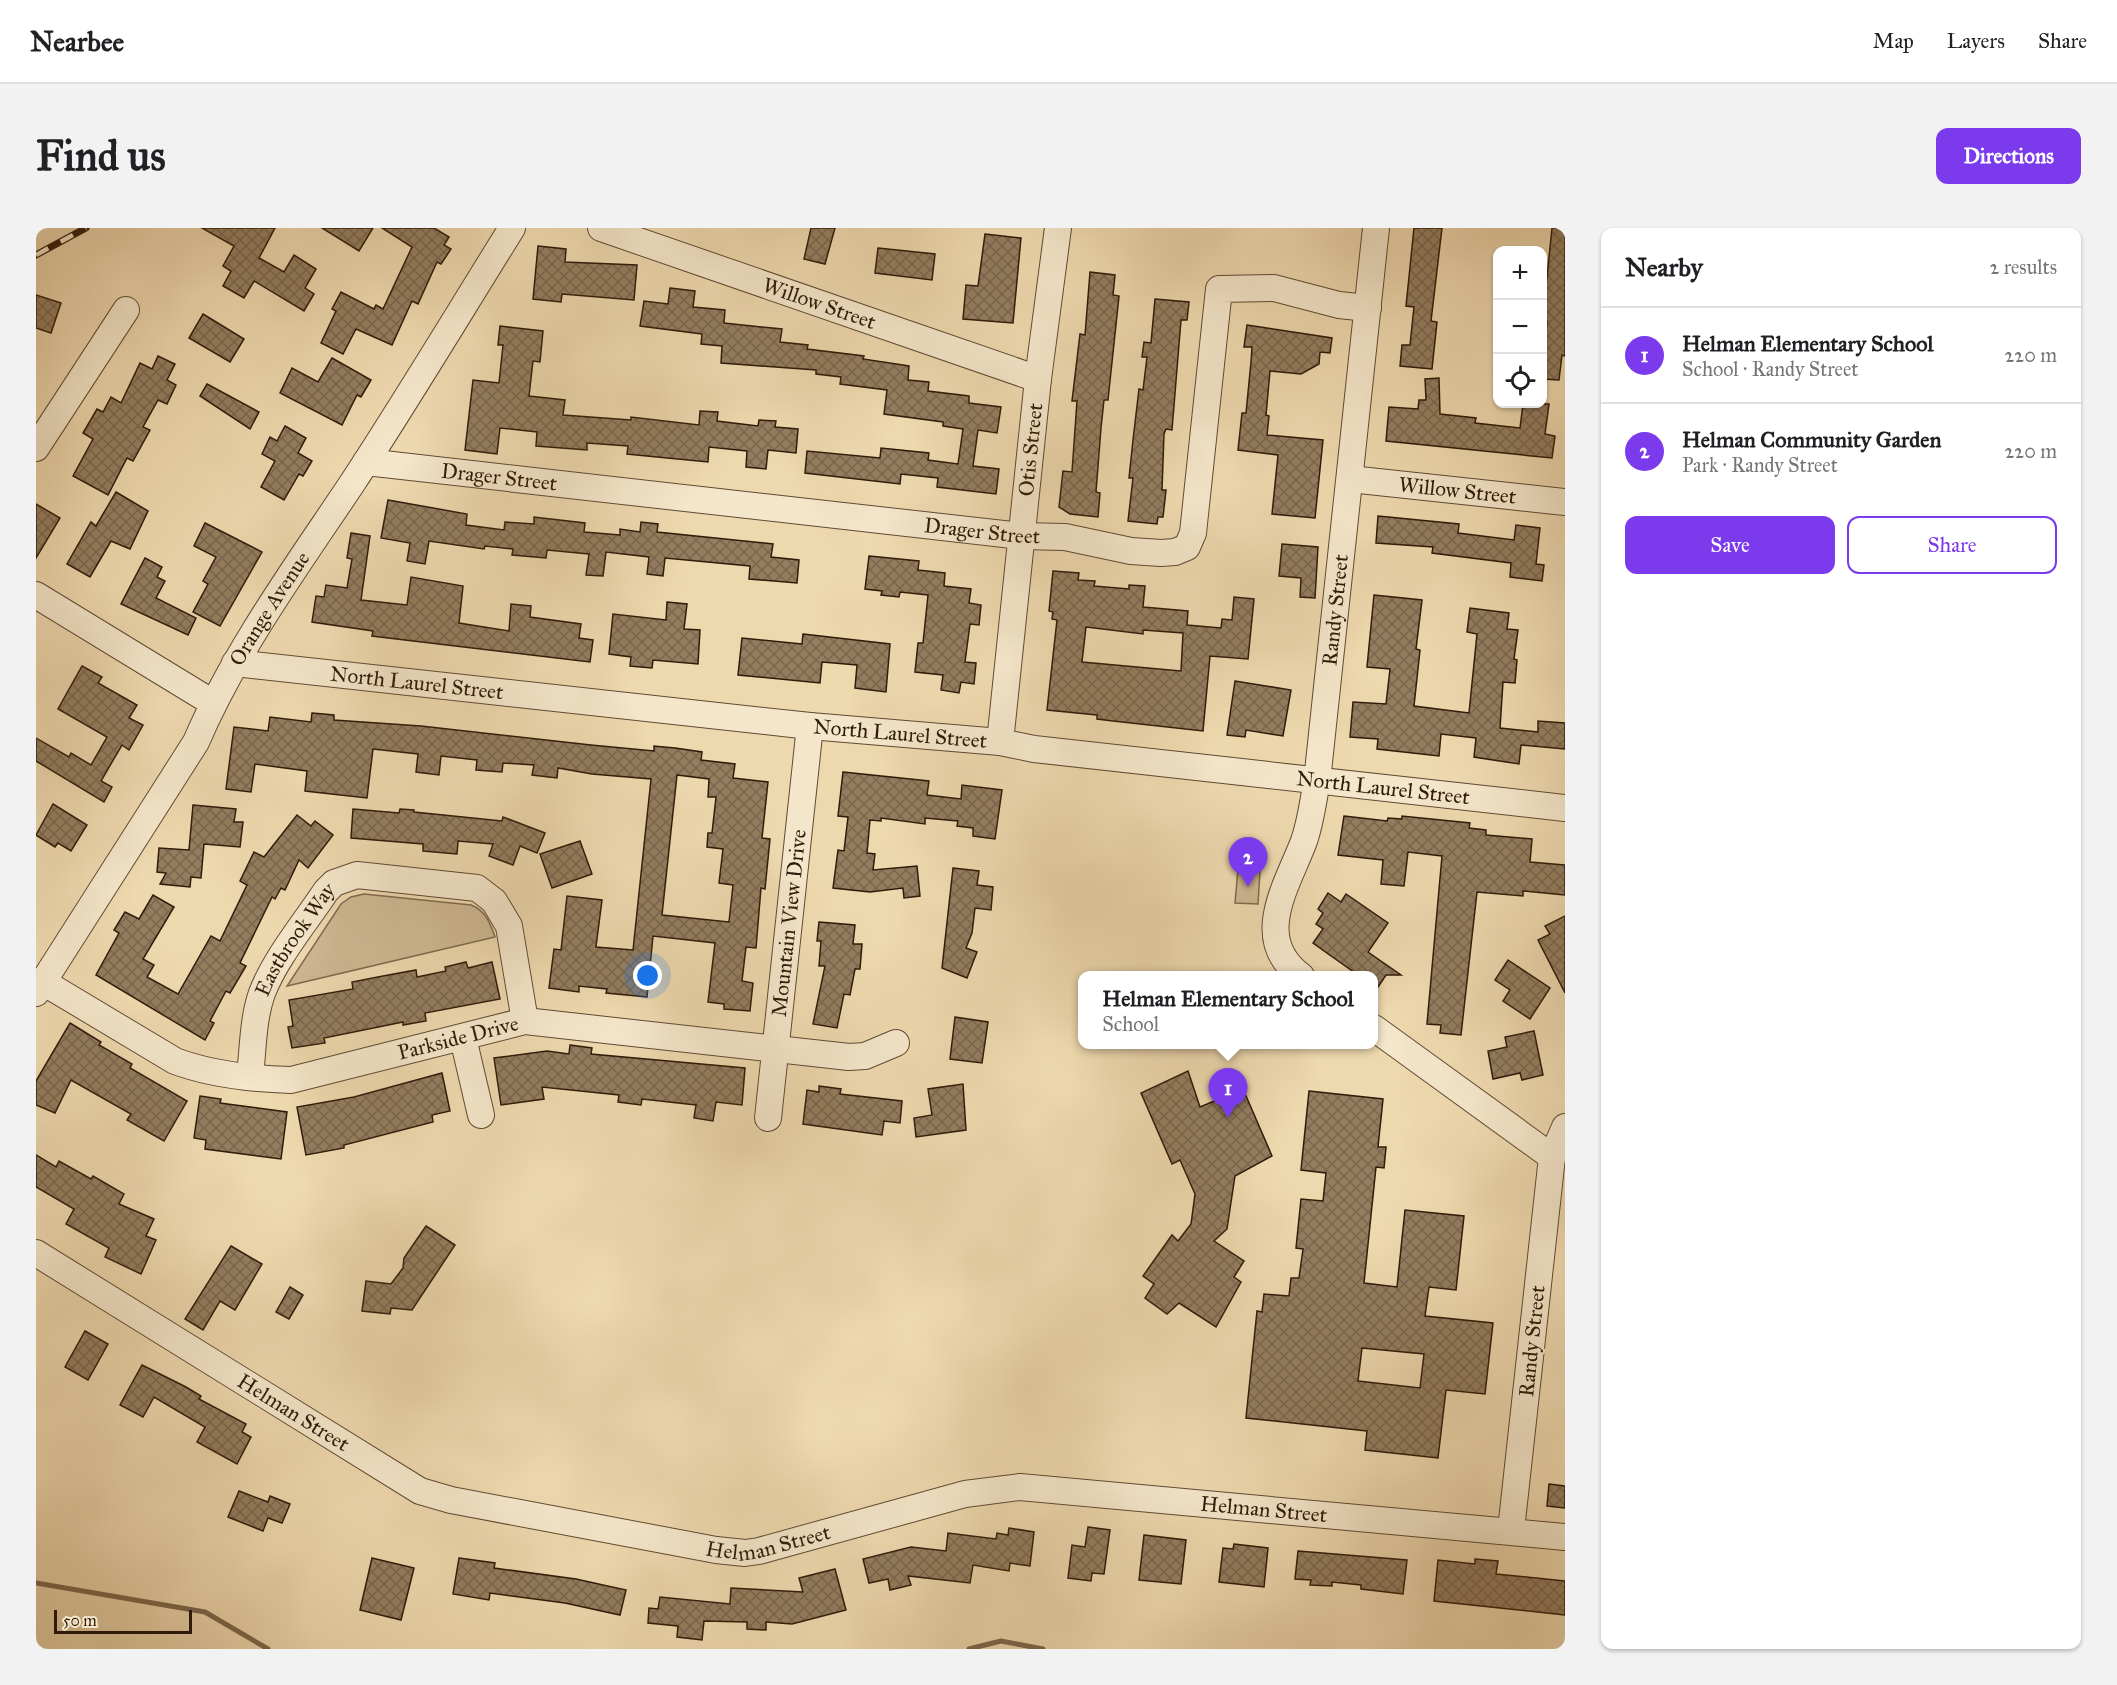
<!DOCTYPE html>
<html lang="en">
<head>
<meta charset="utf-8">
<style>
	:root { --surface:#fff; --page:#f2f2f2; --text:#202124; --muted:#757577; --line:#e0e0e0; --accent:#7c3aed }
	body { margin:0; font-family:"IM FELL Great Primer",serif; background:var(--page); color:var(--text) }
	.controls { position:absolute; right:18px; top:18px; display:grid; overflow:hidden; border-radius:12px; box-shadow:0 2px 4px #0004 }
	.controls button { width:54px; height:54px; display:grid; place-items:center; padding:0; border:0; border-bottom:2px solid var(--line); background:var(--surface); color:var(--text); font:30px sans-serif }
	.scale { position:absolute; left:18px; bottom:15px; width:138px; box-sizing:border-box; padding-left:6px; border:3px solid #301b0a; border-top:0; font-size:16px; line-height:21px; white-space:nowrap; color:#301b0a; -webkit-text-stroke:4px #f4e6ca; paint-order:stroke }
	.you { position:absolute; left:612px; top:748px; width:21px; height:21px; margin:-15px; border:4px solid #fff; border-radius:50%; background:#1a73e8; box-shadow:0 0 0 9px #1a73e833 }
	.badge { display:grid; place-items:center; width:39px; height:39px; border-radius:50%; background:var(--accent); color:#fff; font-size:20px; font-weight:700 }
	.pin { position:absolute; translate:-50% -50px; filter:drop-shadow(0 2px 3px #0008) }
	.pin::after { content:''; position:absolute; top:32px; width:21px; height:18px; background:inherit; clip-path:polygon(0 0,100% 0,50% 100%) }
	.popup { position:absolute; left:1042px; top:743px; width:300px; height:78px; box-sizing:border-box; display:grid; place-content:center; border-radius:12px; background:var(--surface); filter:drop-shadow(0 2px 4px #0005); font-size:20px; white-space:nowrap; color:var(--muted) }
	.popup b { font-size:22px; color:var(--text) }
	.popup::after { content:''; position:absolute; left:50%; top:100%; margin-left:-12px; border:12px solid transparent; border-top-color:var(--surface) }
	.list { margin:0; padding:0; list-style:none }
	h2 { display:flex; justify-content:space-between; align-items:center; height:78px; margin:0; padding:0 24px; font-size:26px }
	h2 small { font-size:20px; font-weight:400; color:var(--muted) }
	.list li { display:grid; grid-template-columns:39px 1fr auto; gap:18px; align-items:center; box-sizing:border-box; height:96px; padding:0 24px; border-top:2px solid var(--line) }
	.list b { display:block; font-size:22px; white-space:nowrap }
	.list p { margin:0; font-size:20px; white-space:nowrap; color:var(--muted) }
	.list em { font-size:20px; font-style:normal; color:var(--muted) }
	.actions { display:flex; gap:12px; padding:18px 24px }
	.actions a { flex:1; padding:14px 0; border:2px solid var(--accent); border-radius:12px; text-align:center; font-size:21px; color:var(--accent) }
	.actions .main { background:var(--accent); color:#fff }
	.icon { flex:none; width:33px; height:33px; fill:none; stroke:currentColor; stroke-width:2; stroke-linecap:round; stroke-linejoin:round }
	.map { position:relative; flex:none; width:1529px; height:1421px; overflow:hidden; border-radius:12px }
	header { display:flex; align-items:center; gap:36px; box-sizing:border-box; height:84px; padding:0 30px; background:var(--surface); border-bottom:2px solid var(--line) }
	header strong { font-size:28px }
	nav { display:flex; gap:33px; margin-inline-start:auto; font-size:21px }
	.intro { display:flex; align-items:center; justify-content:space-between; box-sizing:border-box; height:144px; padding:0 36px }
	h1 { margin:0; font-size:42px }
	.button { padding:15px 27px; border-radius:12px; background:var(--accent); color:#fff; font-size:21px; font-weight:700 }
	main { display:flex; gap:36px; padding:0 36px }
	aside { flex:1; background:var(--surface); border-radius:12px; box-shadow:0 2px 4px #0004 }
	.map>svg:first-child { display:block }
	.green { fill:#ceb892; stroke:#7f6a4e; stroke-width:1.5 }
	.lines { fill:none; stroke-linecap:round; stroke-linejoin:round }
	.stream { stroke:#7b664b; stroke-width:5 }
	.building { fill:url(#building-cross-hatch); stroke:#301b0a; stroke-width:1.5; fill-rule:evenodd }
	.minor-casing { stroke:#604a33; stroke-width:28 }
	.minor { stroke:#f4e6ca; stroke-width:26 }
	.rail-casing { stroke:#301b0a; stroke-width:7 }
	.rail { stroke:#f4e6ca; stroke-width:4.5; stroke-dasharray:14; stroke-linecap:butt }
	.labels { text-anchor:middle; stroke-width:4.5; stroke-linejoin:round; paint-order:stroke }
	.street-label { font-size:21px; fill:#301b0a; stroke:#f4e6ca }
</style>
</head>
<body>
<header>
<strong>Nearbee</strong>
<nav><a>Map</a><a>Layers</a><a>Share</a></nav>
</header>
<div class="intro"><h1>Find us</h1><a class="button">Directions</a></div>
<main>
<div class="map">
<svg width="1529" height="1421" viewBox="0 0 1529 1421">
	<defs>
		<pattern id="building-cross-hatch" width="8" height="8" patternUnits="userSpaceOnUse" patternTransform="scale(1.5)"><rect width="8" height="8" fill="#937d5f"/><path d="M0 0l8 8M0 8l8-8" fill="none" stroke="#78664d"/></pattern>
	</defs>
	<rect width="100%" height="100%" fill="#eed8ae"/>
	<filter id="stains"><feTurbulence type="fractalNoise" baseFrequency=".00333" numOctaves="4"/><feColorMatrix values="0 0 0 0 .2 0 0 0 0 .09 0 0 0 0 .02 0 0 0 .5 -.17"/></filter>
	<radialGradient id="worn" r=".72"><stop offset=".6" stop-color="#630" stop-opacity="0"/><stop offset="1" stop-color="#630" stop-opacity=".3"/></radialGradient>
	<!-- green -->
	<g class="green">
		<polygon points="1202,641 1224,643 1222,676 1199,675"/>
		<path d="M328,666L435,677C450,683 454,695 459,709L251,758L305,676L315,669Z"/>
	</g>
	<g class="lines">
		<!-- stream -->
		<g class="stream">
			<polyline points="0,1355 169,1384 232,1421"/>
			<polyline points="933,1421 965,1413 1007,1421"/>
		</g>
	</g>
	<!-- building -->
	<g class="building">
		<polygon points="166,0 239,0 223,30 248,44 258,27 280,41 269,60 278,66 268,83 218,53 208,70 187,58 195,43 187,38 198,18"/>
		<polygon points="286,0 337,0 323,23"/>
		<polygon points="346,0 398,0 413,9 408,17 415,21 405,36 401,34 382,76 376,73 356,117 320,101 307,126 285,115 300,83 296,81 305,64 338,81 340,77 347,81 376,19"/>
		<polygon points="775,0 799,0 789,36 768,31"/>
		<polygon points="1378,0 1406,0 1395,93 1401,94 1396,141 1364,138 1366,117 1374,117 1378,79 1370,78"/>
		<polygon points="1516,0 1529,0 1529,128 1526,127 1523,152 1506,151 1511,93 1506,92 1506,69 1509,69"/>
		<polygon points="949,6 985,10 977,95 927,91 930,57 942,58"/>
		<polygon points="502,18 530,21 529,34 601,37 598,72 526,66 525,74 497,71"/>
		<polygon points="842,20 899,26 896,52 839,45"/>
		<polygon points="1054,44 1079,47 1077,67 1083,68 1072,172 1068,172 1065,200 1060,264 1064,265 1062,289 1034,286 1023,279 1027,243 1036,244 1041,173 1036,173 1044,106 1049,107"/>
		<polygon points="634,60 659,63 657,79 689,82 688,95 746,101 744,114 772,117 771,121 828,128 827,131 873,138 872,152 893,154 892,163 933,168 933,175 965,179 961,205 942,202 937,238 963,241 960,266 901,259 902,250 865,246 864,256 769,245 771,223 844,230 845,220 893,225 892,232 922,236 927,201 907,198 907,194 848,186 851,162 804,156 805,149 780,146 780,142 685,135 686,118 665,116 666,106 604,98 608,73 632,76"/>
		<polygon points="0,67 25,75 15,105 0,100"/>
		<polygon points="1119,71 1153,74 1151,92 1145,92 1136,202 1130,201 1128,206 1126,262 1130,262 1127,289 1122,289 1121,296 1092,293 1097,250 1093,250 1097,212 1103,161 1107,162 1111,129 1106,129 1108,114 1115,115"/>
		<polygon points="167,86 208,111 194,134 153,110"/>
		<polygon points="1211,97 1296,110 1294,125 1284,124 1283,136 1265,146 1234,143 1230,187 1233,188 1231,207 1287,212 1279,290 1236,286 1242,227 1202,222 1206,185 1210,185 1215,134 1216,119 1208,119"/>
		<polygon points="464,98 507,103 504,134 497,133 493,168 529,172 527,187 595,192 595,189 663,197 664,183 682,184 681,193 722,198 723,192 740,193 739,199 762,201 760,225 732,222 730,241 710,239 711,223 673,219 672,234 591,226 592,218 551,215 551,222 500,218 501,204 464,200 461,226 429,222 437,152 463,155 467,117 462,117"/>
		<polygon points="122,128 139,136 131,152 140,157 131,176 122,172 107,199 114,202 97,233 91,230 72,267 37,248 57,211 47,205 61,181 67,184 75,169 85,175 104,135 116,141"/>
		<polygon points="296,130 335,152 325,169 321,167 306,197 244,165 256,140 282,154"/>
		<polygon points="1403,150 1404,186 1440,190 1439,195 1484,200 1487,176 1513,176 1509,206 1519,208 1516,230 1350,213 1353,179 1382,181 1383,172 1390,172 1389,151"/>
		<polygon points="171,156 223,184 214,201 164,168"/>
		<polygon points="249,198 270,210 262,225 276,233 267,248 263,246 248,272 225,259 239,233 226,226 234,209 241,213"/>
		<polygon points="80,264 112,283 94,321 75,313 54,349 31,336 55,294 60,298"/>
		<polygon points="352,272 431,286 430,297 468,302 469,294 498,296 498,289 549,295 548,304 584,307 584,301 604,304 605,294 622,296 621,304 737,316 735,329 763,332 761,355 713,351 714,338 629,330 627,348 611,346 613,329 570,324 567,348 550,347 553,326 511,322 510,330 476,327 477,321 449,318 448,321 393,313 389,336 371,333 374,315 345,310"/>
		<polygon points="0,276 24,290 0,330"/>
		<polygon points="1342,288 1423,296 1422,305 1478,312 1480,297 1504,300 1500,336 1508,337 1506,353 1474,349 1475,335 1396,325 1397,319 1340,315"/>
		<polygon points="169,295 226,324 184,398 157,384 172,356 167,353 180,329 158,318"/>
		<polygon points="315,305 334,308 325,372 371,377 375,349 427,358 423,395 473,403 475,376 495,378 494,389 545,396 543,410 557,412 554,434 336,408 337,403 276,394 280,368 288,369 290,357 311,360 316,331 311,330"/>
		<polygon points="1246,316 1282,319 1279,370 1264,369 1265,350 1243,348"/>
		<polygon points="833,328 883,333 882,342 909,345 908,358 935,361 933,375 945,377 943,397 934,396 929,434 940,435 938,456 925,454 923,465 905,462 907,447 879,444 882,415 887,415 892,367 864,364 863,369 845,367 846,363 829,361"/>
		<polygon points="109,330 126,339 121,349 129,353 120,370 160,390 152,407 85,376"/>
		<path d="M1017,343L1043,345L1042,352L1059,353L1058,358L1093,361V357L1109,358L1107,379L1152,383L1151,397L1185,400L1186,391L1196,392L1198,369L1218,371L1212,431L1174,428L1167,503L1077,493L1061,491V487L1011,482L1021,392L1016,391L1017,384L1013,383ZM1050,399L1107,406V402L1147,405L1145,443L1046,434Z"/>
		<polygon points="1338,367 1386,372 1380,421 1384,422 1378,478 1433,485 1441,406 1431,404 1434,380 1473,385 1471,401 1482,402 1478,431 1481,432 1479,455 1467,454 1464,500 1502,504 1502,493 1529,495 1529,521 1485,517 1483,536 1438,529 1440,510 1405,506 1403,528 1341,521 1342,511 1314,509 1317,474 1350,476 1354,441 1331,439"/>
		<polygon points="631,374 651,376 648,401 664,402 662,436 617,432 616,440 594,438 595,429 573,426 577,386 630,392"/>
		<polygon points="767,406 854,416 850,464 819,460 821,437 786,434 784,455 702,447 706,410 766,416"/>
		<polygon points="46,438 66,449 62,455 101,477 93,490 107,497 93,522 86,517 65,553 76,559 68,574 0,533 0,510 33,529 35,525 55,537 71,509 22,481"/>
		<polygon points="1199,453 1255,462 1247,508 1210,502 1209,509 1191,507"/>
		<path d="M276,485L298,487V492L385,498L555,517L618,523V518L639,520L666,524L665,532L699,536L697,550L732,554L726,610L734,611L729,661L725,660L720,720L710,719L706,753L717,755L714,783L688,781V776L672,774L679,715L617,708L611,769L570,765L571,761L543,758V764L513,760L518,721L525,722L531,668L566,672L560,719L597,722L615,551L556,546L522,540L521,550L496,547L498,537L467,535L466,544L440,542L441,532L405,528L403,547L380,544L382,526L337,521L331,570L269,563L271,543L219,536L215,564L190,561L198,499L232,503L234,489L275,494ZM641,547L673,551L672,569H680L676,605H672L671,619L687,621L683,655L697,657L693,694L626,687Z"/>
		<polygon points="807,544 893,553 891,567 925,571 926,557 966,562 959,611 937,608 937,600 921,598 922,593 889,590 889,596 845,590 845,593 834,592 831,625 839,626 837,642 881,638 884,668 868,670 867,660 834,664 797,660 802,622 808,623 812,589 802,588"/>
		<polygon points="17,576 51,597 35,623 22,615 19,619 0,607"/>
		<polygon points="157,577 200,581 198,594 207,594 204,619 168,616 165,650 155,649 154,659 124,656 130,645 121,644 123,620 153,622"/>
		<polygon points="317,581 363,585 364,581 378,582 378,584 466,593 467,589 509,605 501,625 484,618 477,637 453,628 457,616 422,613 421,626 387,623 387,616 315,610"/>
		<polygon points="261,587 275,598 279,593 297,607 272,640 263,632 249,662 245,660 239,671 236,669 204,735 210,738 194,765 190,763 174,793 178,795 169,812 60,747 83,705 78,702 89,684 103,691 117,667 138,679 107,731 118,737 111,749 142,766 175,708 184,713 211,657 204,653 218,624 228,629"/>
		<polygon points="1308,588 1351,593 1352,590 1366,591 1366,588 1434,595 1433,600 1450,602 1450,607 1496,611 1494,634 1529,637 1529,667 1487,663 1487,668 1441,664 1425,807 1404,805 1405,797 1391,796 1406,628 1372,624 1368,658 1345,656 1347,632 1302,627"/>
		<polygon points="544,613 556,646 516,660 504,626"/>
		<polygon points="917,640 943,643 941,657 957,659 955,682 939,680 936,705 930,720 941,724 931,750 906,740"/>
		<polygon points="1292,665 1305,674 1310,666 1352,695 1332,724 1365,747 1350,747 1338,765 1338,747 1322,747 1277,715 1287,701 1280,696 1287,685 1282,681"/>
		<polygon points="1529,688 1529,765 1502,712 1514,706 1509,698"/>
		<polygon points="783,694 819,697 817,716 826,716 824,741 819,741 814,767 808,766 801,800 777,796 789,738 783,738 785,713 781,713"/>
		<polygon points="1472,732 1514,760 1494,791 1467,773 1474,762 1459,752"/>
		<polygon points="430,734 432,740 456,734 464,771 389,785 390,793 367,797 367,794 288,810 289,815 256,820 252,799 257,798 253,772 317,761 316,754 347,748 380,742 381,749 410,743 409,739"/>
		<polygon points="919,789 952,794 946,835 914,831"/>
		<polygon points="34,795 65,814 63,817 96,836 94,840 151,873 128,913 91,892 95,886 35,852 19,885 0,877 0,853"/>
		<polygon points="1498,803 1507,847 1486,852 1484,845 1457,851 1452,823 1471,819 1469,809"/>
		<polygon points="534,817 556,820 555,826 709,840 706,877 680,874 677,893 658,890 660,877 606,871 605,877 582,874 583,867 506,859 508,871 465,877 458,830 511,823 533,826"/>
		<polygon points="1152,843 1164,879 1207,861 1236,928 1199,948 1191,1001 1178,1013 1208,1033 1198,1049 1205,1054 1180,1099 1143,1075 1131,1086 1109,1070 1118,1056 1107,1048 1136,1007 1142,1013 1155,996 1159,966 1144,932 1136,936 1105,865"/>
		<polygon points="406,845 414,883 396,887 397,894 308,917 308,920 270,927 261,879 318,869"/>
		<polygon points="927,856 930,902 880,909 878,890 896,887 892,861"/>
		<polygon points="783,858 805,861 804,866 866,873 864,895 848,893 846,907 767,896 771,862 783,864"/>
		<path d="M1273,863L1347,871L1342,919H1350L1348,940L1340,939L1328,1055L1361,1059L1369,982L1428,988L1420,1062L1393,1059L1389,1088L1457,1095L1449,1166L1410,1162L1402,1230L1329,1222L1331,1203L1210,1190L1221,1083L1226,1084L1228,1066L1253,1068L1255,1050H1263L1267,1021L1260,1020L1265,971L1287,973L1290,945L1265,942ZM1326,1120L1388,1126L1384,1160L1322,1153Z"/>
		<polygon points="164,868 185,871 184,875 251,884 245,931 169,921 170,912 158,910"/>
		<polygon points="0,927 20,939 23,933 55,951 57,948 88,966 83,976 118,991 110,1008 120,1012 105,1046 69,1029 73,1020 30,996 38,981 0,959"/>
		<polygon points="390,998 419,1017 376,1082 355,1080 354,1086 326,1083 330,1053 355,1056 367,1040 368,1030"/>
		<polygon points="195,1018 226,1036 199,1082 184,1073 167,1102 149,1091"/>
		<polygon points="254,1059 267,1067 253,1091 240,1084"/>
		<polygon points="49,1103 72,1116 52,1152 29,1139"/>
		<polygon points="106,1137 150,1159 165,1168 163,1171 210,1196 206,1204 215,1209 201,1236 161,1214 169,1199 118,1169 107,1189 84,1177"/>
		<polygon points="1513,1256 1529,1258 1529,1280 1511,1278"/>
		<polygon points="203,1263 232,1274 234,1268 254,1276 246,1295 232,1290 227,1303 192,1289"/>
		<polygon points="1052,1299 1074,1302 1068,1346 1056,1345 1055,1353 1032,1350 1036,1317 1049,1319"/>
		<polygon points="973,1300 998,1304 994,1338 974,1335 973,1343 937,1337 934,1355 872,1348 875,1357 854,1362 852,1351 833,1355 827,1331 875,1319 910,1323 912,1305 960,1311 961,1305 972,1307"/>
		<polygon points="1108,1307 1150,1312 1145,1356 1103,1352"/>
		<polygon points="1198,1316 1232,1320 1228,1359 1183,1354 1187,1320 1197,1321"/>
		<polygon points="1262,1323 1371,1332 1367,1366 1325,1361 1325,1357 1296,1354 1296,1358 1274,1357 1275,1352 1259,1351"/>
		<polygon points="336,1330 378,1340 365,1392 324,1382"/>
		<polygon points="423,1330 459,1335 458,1340 540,1351 590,1362 584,1387 529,1375 454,1365 453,1372 417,1366"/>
		<polygon points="1439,1331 1462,1333 1460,1346 1529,1353 1529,1387 1398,1373 1402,1332 1439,1336"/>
		<polygon points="799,1341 810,1382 756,1396 730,1394 730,1402 711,1401 711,1394 668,1393 666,1412 641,1409 642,1398 612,1395 613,1380 622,1381 624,1369 694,1376 695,1360 767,1364 763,1350"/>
	</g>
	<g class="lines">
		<!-- minor casing -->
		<g class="minor-casing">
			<g id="minor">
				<path id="s1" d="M565,0L1002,151"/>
				<polyline points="0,220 90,82"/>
				<path id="s2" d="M330,234L985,308L1029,309L1095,323L1125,325L1139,324L1151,319L1157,305L1183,61L1238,60L1303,77L1332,80"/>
				<path id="s3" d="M1314,251L1529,274"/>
				<polyline points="0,367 177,475"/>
				<path id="s4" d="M199,435L774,498L964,514L998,521L1529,580"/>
				<path id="s5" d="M964,514L1002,151L1022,0"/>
				<path id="s6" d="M1265,748C1215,711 1251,658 1268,613C1275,593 1277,573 1281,553L1340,0"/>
				<path id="s7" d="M7,754L139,833C174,846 218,851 255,852L489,793L813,829L829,828L860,815"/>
				<path id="s8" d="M0,765L160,514C200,421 261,338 317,254C372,170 423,85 476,0"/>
				<polyline points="1338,800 1516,929 1475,1302"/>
				<polyline points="427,810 445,887"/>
				<path id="s9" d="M214,848C217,821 217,790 226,765C240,729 269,695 290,663L298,655L321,647L441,660L458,673L473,698L489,793"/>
				<path id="s10" d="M732,890L774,498"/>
				<polyline points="1516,929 1529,899"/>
				<path id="s11" d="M0,1025L384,1263L415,1272L680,1322L709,1325L723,1323L929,1266L984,1259L1529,1309"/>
			</g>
		</g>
		<!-- minor -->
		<use href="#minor" class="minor"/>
		<!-- rail casing -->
		<g class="rail-casing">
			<polyline id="rail" points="0,27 50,0"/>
		</g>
		<!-- rail -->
		<use href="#rail" class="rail"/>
	</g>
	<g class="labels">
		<!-- street labels -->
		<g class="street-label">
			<text dy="7" stroke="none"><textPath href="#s1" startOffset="231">Willow Street</textPath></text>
			<text dy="7" stroke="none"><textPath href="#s5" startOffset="294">Otis Street</textPath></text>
			<text dy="7" stroke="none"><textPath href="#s2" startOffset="134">Drager Street</textPath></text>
			<text dy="7" stroke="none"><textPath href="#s3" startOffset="108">Willow Street</textPath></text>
			<text dy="7" stroke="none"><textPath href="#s2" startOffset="620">Drager Street</textPath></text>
			<text dy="7" stroke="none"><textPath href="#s8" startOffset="450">Orange Avenue</textPath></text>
			<text dy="7" stroke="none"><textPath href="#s6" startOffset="382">Randy Street</textPath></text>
			<text dy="7" stroke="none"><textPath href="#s4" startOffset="183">North Laurel Street</textPath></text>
			<text dy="7" stroke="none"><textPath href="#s4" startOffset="669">North Laurel Street</textPath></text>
			<text dy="7" stroke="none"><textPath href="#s4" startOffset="1155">North Laurel Street</textPath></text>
			<text dy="7" stroke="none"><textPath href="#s10" startOffset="196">Mountain View Drive</textPath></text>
			<text dy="7" stroke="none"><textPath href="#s9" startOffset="147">Eastbrook Way</textPath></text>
			<text dy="7" stroke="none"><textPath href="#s7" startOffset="444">Parkside Drive</textPath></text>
			<text transform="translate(1496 1113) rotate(-84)" y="7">Randy Street</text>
			<text dy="7" stroke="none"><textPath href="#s11" startOffset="303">Helman Street</textPath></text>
			<text dy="7" stroke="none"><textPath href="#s11" startOffset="1311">Helman Street</textPath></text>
			<text dy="7" stroke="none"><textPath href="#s11" startOffset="807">Helman Street</textPath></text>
		</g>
	</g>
	<rect width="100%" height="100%" filter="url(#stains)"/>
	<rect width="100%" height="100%" fill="url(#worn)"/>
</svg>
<div class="controls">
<button>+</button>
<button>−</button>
<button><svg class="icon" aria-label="locate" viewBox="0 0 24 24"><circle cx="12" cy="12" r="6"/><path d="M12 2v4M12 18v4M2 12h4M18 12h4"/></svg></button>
</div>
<div class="scale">50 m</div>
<div class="you"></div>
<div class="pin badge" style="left:1192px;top:890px">1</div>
<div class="popup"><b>Helman Elementary School</b>School</div>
<div class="pin badge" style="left:1212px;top:659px">2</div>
</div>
<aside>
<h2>Nearby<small>2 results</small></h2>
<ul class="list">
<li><span class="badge">1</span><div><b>Helman Elementary School</b><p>School · Randy Street</p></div><em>220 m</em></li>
<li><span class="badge">2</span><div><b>Helman Community Garden</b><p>Park · Randy Street</p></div><em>220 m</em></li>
</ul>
<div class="actions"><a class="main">Save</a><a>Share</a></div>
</aside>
</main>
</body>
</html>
